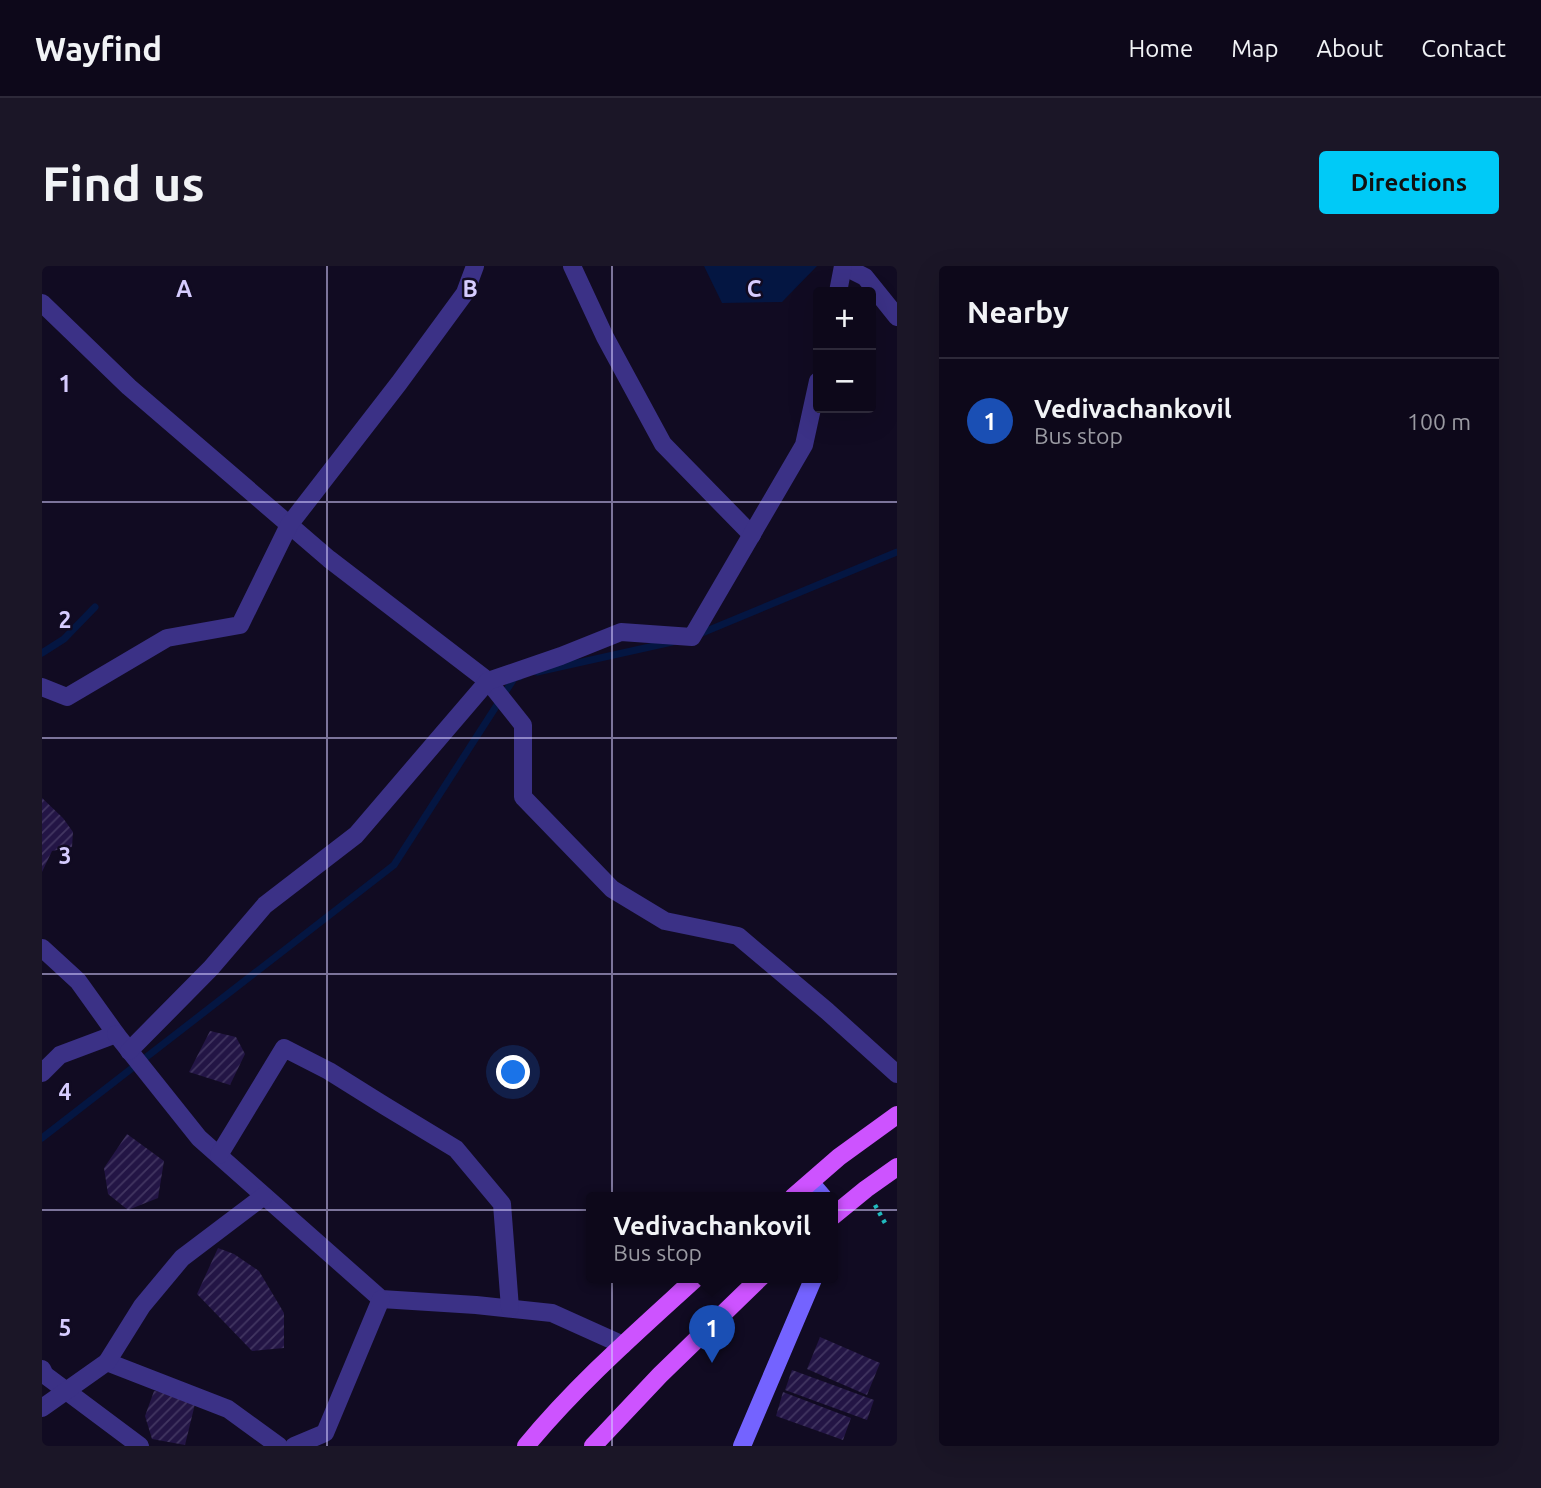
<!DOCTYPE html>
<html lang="en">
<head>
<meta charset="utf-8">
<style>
	:root { --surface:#0d081a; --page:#1b1627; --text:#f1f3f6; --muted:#9a9aa2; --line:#2d2939; --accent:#00caf7 }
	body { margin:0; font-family:Ubuntu,sans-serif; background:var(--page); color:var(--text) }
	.controls { position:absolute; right:21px; top:21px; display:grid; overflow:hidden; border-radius:7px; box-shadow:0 7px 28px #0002 }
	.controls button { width:63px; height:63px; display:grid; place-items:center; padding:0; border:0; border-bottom:2px solid var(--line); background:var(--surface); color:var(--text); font:35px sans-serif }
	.you { position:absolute; left:472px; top:807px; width:24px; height:24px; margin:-18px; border:5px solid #fff; border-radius:50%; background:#1a73e8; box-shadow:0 0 0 10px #1a73e833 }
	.badge { display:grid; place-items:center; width:46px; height:46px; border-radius:50%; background:var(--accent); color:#fff; font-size:23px; font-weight:700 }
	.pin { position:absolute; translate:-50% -58px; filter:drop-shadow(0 2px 4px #0008) }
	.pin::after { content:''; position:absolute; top:37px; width:24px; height:21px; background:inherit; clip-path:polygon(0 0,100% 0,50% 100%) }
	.popup { position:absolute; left:544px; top:926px; width:252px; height:91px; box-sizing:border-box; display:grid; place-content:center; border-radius:7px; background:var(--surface); filter:drop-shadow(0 2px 5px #0005); font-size:23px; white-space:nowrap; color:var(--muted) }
	.popup b { font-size:26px; color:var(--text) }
	.popup::after { content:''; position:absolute; left:50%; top:100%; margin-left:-14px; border:14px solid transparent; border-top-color:var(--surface) }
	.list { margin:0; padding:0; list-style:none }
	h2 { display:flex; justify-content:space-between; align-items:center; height:91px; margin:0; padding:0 28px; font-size:30px }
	h2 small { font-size:23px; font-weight:400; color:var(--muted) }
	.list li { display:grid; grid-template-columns:46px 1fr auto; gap:21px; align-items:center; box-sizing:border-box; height:126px; padding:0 28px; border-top:2px solid var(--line) }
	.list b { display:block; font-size:26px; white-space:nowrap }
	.list p { margin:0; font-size:23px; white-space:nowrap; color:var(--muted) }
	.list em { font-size:23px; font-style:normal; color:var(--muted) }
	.map { position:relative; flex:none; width:855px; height:1180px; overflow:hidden; border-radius:7px }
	header { display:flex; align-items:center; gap:42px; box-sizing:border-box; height:98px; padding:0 35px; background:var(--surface); border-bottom:2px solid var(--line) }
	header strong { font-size:33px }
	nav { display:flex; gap:38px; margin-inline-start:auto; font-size:24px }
	.intro { display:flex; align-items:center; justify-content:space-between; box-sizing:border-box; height:168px; padding:0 42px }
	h1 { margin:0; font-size:49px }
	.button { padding:18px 32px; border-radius:7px; background:var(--accent); color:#111; font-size:24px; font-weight:700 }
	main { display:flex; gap:42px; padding:0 42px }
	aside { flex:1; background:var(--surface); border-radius:7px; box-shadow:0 7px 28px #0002 }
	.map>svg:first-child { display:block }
	.water { fill:#041642 }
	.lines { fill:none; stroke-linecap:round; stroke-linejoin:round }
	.stream { stroke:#041642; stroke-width:7 }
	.building { fill:url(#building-hatch) }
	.path { stroke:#21babe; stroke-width:4.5; stroke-dasharray:3.5 5; stroke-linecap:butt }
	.street { stroke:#3b3186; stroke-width:18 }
	.secondary { stroke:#7463ff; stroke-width:18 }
	.primary { stroke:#cd53ff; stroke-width:18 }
	.grid { fill:none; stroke:#d6ccff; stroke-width:2; stroke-opacity:0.55 }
	.grid-label { font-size:23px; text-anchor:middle; font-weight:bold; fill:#d6ccff; stroke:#110b22; stroke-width:5; stroke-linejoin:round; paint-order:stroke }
</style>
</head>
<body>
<header>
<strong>Wayfind</strong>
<nav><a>Home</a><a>Map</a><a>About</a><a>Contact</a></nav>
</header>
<div class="intro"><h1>Find us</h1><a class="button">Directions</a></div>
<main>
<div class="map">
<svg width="855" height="1180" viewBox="0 0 855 1180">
	<defs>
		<pattern id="building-hatch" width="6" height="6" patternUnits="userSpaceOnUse" patternTransform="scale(1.75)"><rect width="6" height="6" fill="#231545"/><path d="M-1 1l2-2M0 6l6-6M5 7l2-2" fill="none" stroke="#423661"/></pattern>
	</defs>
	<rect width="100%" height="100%" fill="#110b22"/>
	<!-- water -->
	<polygon class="water" points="662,0 775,0 740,36 680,37"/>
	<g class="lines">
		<!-- stream -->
		<g class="stream">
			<polyline points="655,369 855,286"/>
			<polyline points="0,387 22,373 53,341"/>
			<polyline points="495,406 630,376"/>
			<polyline points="0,872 352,599 473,411 477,411"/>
		</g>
	</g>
	<!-- building -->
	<g class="building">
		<polygon points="0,532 21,552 31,566 30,581 10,585 0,606"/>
		<polygon points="168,765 194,771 203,788 188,819 147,806"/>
		<polygon points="85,868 122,895 116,932 86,944 66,928 62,902"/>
		<polygon points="176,982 192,988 217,1005 242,1047 242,1082 210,1085 155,1028"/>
		<polygon points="778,1071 838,1097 825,1129 765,1103"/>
		<polygon points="750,1104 832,1134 825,1154 743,1124"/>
		<polygon points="112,1125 133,1128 153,1138 143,1179 110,1173 103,1150"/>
		<polygon points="741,1126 809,1152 801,1174 734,1150"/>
	</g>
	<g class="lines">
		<!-- path -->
		<polyline class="path" points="833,939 843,957"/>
		<!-- street -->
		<g class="street">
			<polyline points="530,0 563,71 621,178 710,269"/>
			<polyline points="801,0 823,11 855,51"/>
			<polyline points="796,26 801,0"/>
			<polyline points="0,37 87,121 287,293 446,415 481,459 481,531 570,623 623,655 696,670 785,745 855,808"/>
			<polyline points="0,421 25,431 125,372 198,359 247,259 357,117 423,27 433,0"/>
			<polyline points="0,682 36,715 74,768 18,789 0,807"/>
			<polyline points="74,768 157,872 339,1033 434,1039 510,1047 581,1079"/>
			<polyline points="87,785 169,702 223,639 314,569 446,415 519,390 579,366 650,371 762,179 776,115"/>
			<polyline points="177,889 242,782 287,805 343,840 414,883 460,938 468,1042"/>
			<polyline points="65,1096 186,1143 237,1180"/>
			<polyline points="0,1103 3,1109 98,1180"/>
			<polyline points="0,1142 65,1096 100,1040 140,992 222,930"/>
			<polyline points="252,1180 283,1167 339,1033"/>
		</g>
		<!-- secondary -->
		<g class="secondary">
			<polyline points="769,917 781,931"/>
			<polyline points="700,1180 772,1011"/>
		</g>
		<!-- primary -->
		<g class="primary">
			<polyline points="751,931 797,891 855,849"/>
			<polyline points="791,950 824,923 855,901"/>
			<path d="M484,1180C535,1118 596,1065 655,1011"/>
			<polyline points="551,1180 618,1109 719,1011"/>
		</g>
	</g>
	<!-- grid -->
	<path class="grid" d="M285,0V1180M570,0V1180M0,236H855M0,472H855M0,708H855M0,944H855"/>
	<g class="grid-label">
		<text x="142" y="31">A</text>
		<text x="428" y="31">B</text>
		<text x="712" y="31">C</text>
		<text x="23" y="126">1</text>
		<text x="23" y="362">2</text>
		<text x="23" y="598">3</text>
		<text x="23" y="834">4</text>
		<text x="23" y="1070">5</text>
	</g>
</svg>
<div class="controls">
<button>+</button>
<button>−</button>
</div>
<div class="you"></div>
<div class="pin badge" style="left:670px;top:1097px;background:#1a4fb4">1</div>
<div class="popup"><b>Vedivachankovil</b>Bus stop</div>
</div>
<aside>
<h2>Nearby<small></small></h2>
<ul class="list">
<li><span class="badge" style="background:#1a4fb4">1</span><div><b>Vedivachankovil</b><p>Bus stop</p></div><em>100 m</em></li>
</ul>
</aside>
</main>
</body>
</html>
